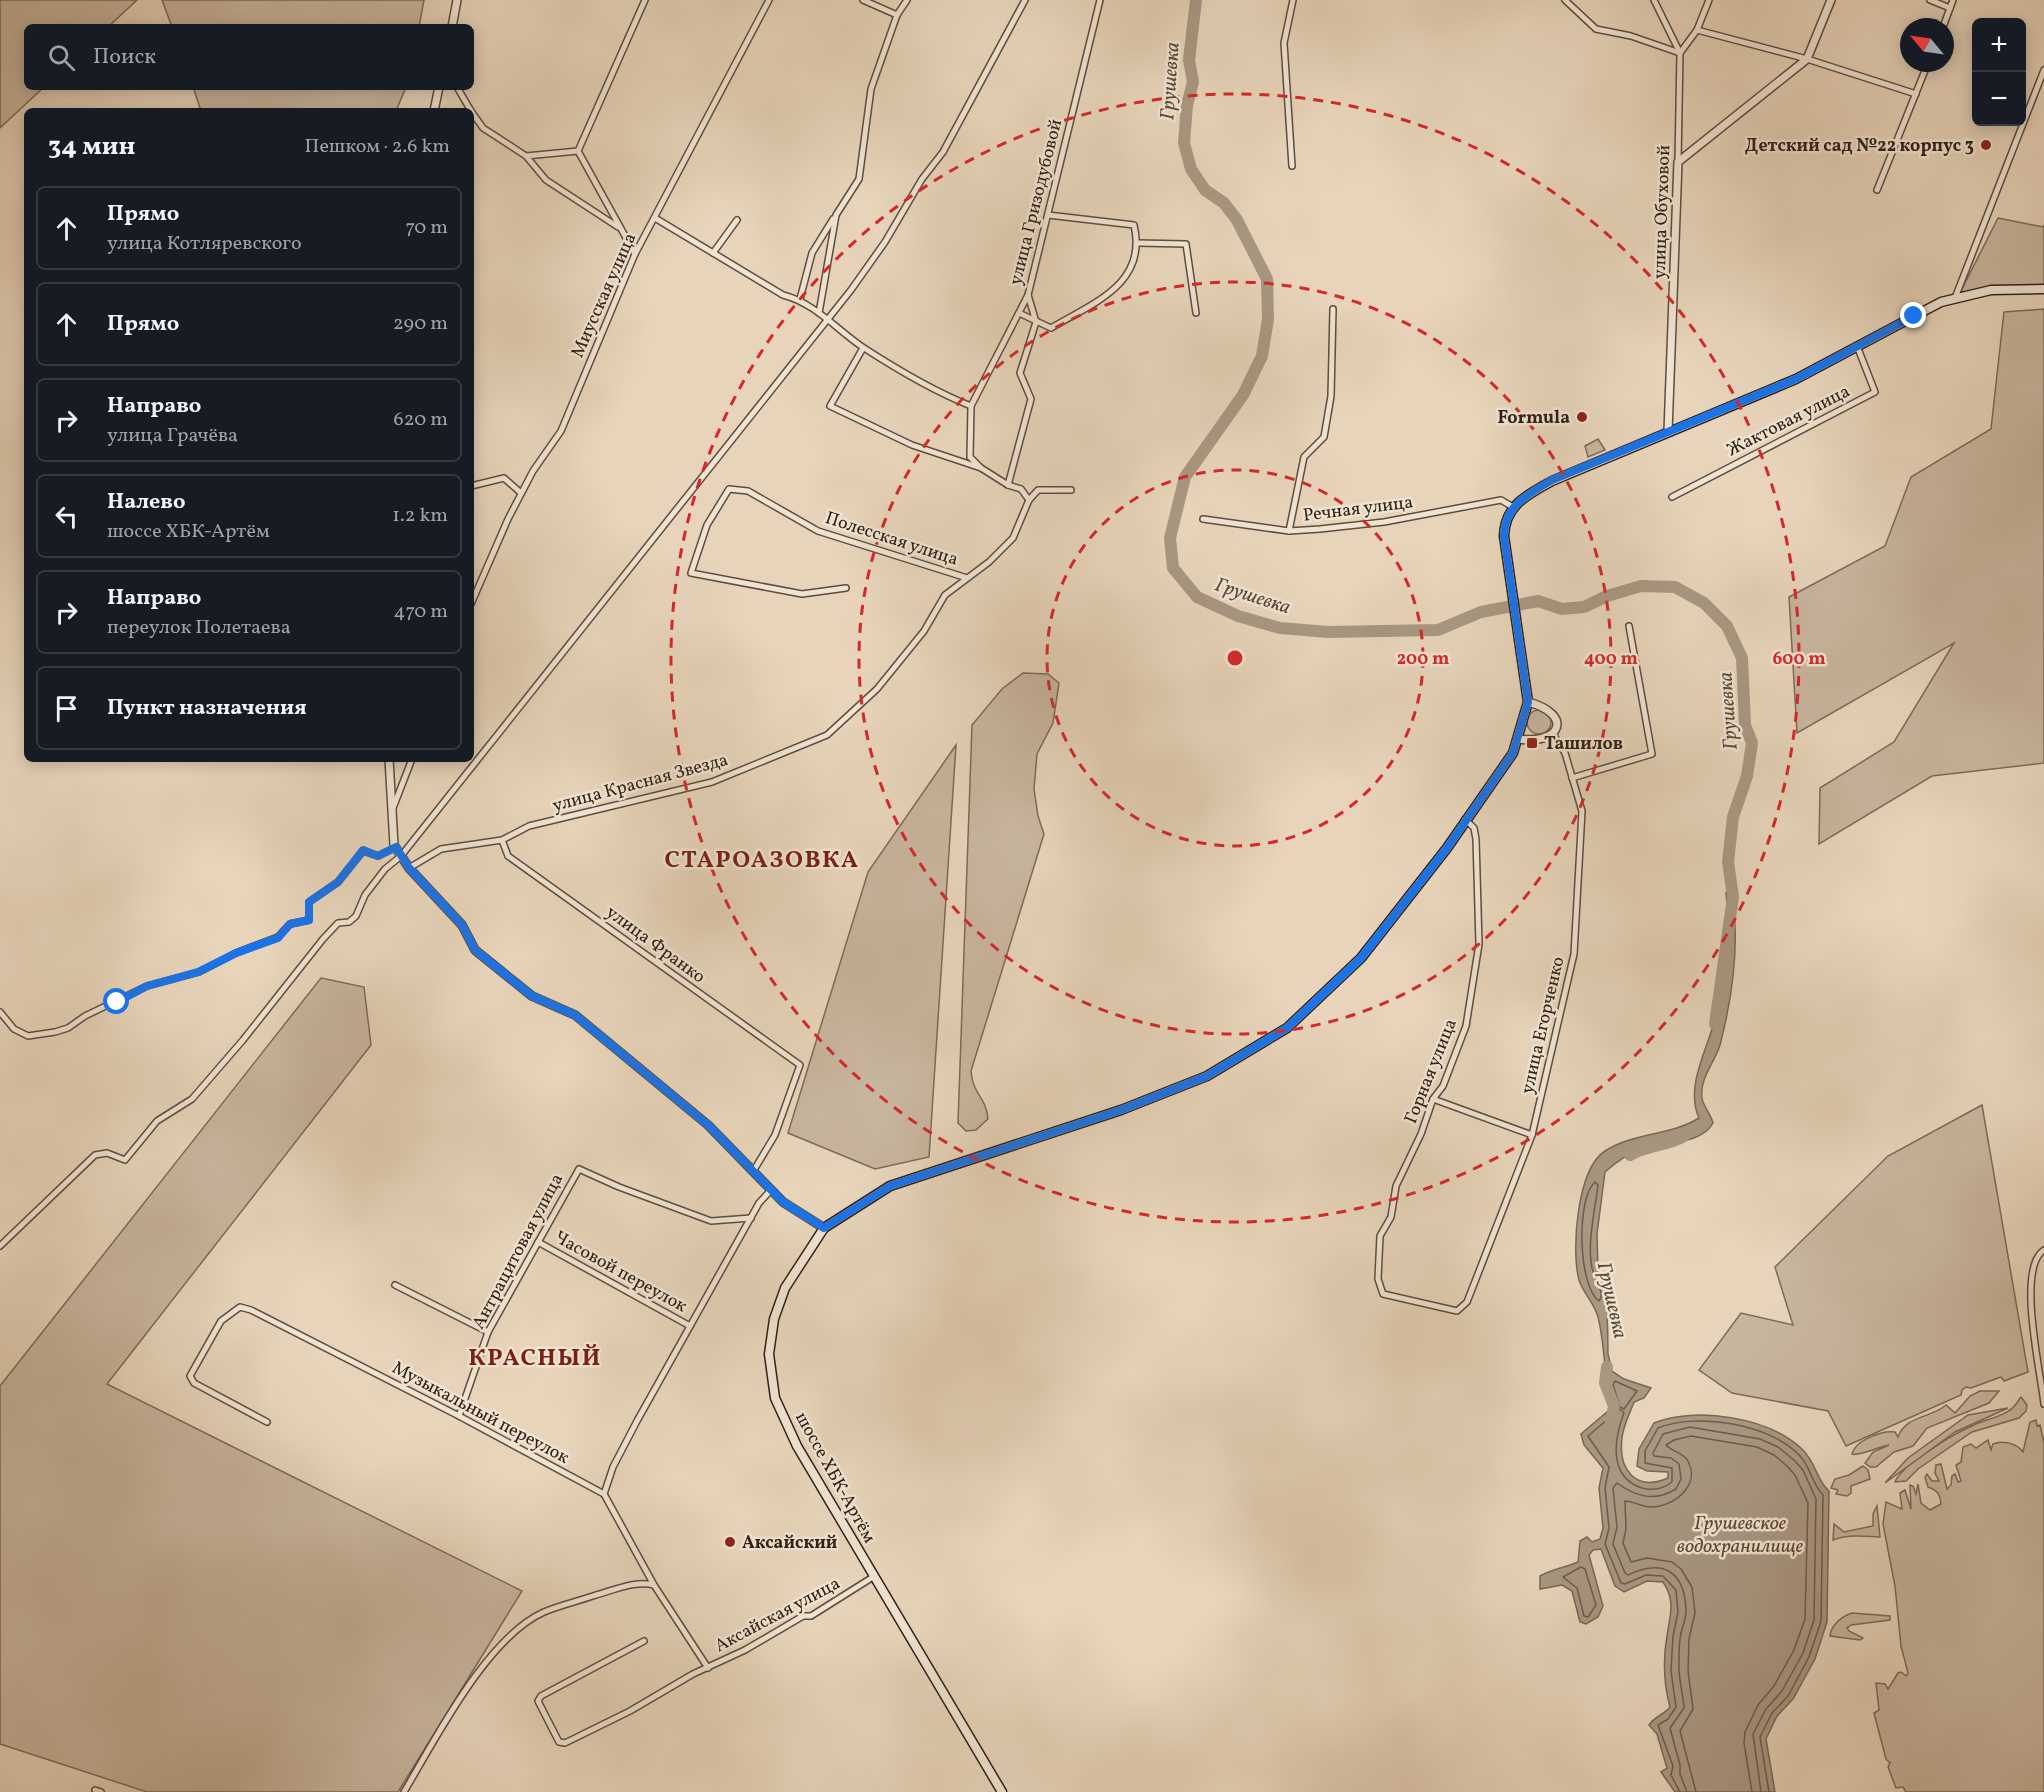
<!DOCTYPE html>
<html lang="ru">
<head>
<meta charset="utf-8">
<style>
	:root { --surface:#171b24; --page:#242831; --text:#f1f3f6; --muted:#9ea1a6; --line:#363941 }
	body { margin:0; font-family:Vollkorn,serif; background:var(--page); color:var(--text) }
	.controls { position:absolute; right:18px; top:18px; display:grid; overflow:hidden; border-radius:9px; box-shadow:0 3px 15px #0003 }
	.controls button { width:54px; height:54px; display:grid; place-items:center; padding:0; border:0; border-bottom:2px solid var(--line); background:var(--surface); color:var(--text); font:30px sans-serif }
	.compass { position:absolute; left:1900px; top:18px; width:54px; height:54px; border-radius:50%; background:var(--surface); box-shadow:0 3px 15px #0003; rotate:299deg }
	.stop { position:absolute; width:18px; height:18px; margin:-14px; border:4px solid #1a73e8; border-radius:50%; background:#fff }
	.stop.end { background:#1a73e8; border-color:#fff; box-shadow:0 2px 6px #0008 }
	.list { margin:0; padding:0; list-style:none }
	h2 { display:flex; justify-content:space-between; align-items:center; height:78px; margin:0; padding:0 24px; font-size:26px }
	h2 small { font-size:20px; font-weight:400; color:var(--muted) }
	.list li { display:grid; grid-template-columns:39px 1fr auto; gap:18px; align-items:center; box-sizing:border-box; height:84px; margin:0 12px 12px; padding:0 12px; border:2px solid var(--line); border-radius:9px }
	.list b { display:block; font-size:22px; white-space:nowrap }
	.list p { margin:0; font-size:20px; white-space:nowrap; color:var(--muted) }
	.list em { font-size:20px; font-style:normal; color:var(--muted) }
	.icon { flex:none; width:33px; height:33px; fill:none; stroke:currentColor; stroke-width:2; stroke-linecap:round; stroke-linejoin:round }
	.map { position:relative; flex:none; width:2044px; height:1792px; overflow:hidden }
	.search { position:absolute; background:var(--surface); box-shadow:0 3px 15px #0003; left:24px; top:24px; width:450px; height:66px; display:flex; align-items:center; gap:15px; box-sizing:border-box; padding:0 21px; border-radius:9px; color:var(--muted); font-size:22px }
	.panel { position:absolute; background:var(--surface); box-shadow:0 3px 15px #0003; left:24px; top:108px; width:450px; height:654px; border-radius:9px }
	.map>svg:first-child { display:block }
	.green { fill:#c8b59e; stroke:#7c6a59; stroke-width:1.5 }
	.water { fill:#a99782; stroke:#796756; stroke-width:1.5 }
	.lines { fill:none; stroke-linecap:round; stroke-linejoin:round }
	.shore { stroke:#6d5c4b; stroke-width:1.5 }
	.river { stroke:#a99782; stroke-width:12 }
	.minor-casing { stroke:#5e4d3e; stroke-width:8 }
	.tertiary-casing { stroke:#5e4d3e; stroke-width:10 }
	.secondary-casing { stroke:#312014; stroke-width:11 }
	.minor { stroke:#efe3d2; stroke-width:5 }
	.tertiary { stroke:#efe3d2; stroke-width:7 }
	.secondary { stroke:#efe3d2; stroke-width:8 }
	.route { stroke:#1a73e8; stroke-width:8 }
	.ring { fill:none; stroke:#d62828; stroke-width:3; stroke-dasharray:10 8 }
	.poi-dot { fill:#8f2418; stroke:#efe3d2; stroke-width:2 }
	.labels { text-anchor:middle; stroke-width:5; stroke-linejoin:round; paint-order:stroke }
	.poi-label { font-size:18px; font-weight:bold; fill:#312014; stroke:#efe3d2; text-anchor:end }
	.street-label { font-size:18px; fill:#312014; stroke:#efe3d2 }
	.water-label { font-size:20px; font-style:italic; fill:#5b4a3a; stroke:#efe3d2 }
	.district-label { font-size:24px; font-weight:bold; letter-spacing:1.5px; fill:#7a1f14; stroke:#efe3d2 }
	.centre { fill:#d62828; stroke:#efe3d2; stroke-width:3 }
	.ring-label { font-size:18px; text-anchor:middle; font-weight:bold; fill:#d62828; stroke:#efe3d2; stroke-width:5; stroke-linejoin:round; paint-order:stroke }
</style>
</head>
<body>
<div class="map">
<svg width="2044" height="1792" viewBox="0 0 2044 1792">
	<rect width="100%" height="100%" fill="#e7d4ba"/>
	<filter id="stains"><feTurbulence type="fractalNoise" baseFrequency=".00333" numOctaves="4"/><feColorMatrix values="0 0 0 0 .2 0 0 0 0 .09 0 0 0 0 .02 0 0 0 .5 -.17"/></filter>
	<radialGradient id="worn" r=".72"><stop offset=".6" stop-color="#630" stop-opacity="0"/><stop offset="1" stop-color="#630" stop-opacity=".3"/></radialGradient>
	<!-- green -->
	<g class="green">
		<polygon points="0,0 137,0 108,27 27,27 27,87 44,87 0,128"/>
		<polygon points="162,0 424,0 419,27 172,27"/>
		<polygon points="193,87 406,87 396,111 201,111"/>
		<polygon points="1998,218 2043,227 2044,225 2044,286 1987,288 1960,293"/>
		<polygon points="2044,309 2044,763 1932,776 1819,844 1820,788 1894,742 1954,643 1797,733 1789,597 1885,546 1911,477 1991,429 2004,312"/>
		<polygon points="1598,439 1605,450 1588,457 1585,446"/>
		<path d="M1023,673L1048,674L1059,683L1053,723L1037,754L1034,789L1038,816L1044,834L971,1071C973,1096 986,1096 988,1119L976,1130L966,1131L958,1123L972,725L1002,689Z"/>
		<circle cx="1539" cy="722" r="12"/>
		<polygon points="956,745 929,1157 875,1169 788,1133 868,872"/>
		<polygon points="321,978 364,987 371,1045 107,1384 522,1591 398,1792 147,1792 0,1744 0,1386"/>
		<polygon points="1982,1105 2028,1372 2004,1381 2001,1377 1971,1388 1966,1387 1962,1390 1961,1395 1846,1446 1828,1411 1732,1393 1699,1370 1741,1313 1793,1325 1775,1267 1888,1156"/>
		<path d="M1980,1391H1999L1989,1403L1927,1428L1913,1446L1894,1452L1876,1467H1870L1865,1463L1873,1452L1889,1445C1880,1446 1859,1457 1852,1454C1855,1441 1881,1430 1895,1432L1898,1437C1906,1415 1932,1418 1946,1405L1955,1413L1970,1396Z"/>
		<path d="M2021,1397L2027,1405L2026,1411L2019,1418L1972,1432L1918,1469L1906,1481L1895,1482C1901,1465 1955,1433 1974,1425C1986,1419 2008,1416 2016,1404C2018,1402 2019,1399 2021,1397Z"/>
		<polygon points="2008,1408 1955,1432 1885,1483 1908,1458 1968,1415"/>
		<path d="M2036,1420L2037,1426L2040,1425L2044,1443V1792H1906L1903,1787L1896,1788L1888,1767L1890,1763L1886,1759L1874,1713L1879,1710L1876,1683L1885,1684L1888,1689L1898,1673L1901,1672L1906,1676L1908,1673L1901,1646L1895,1586L1883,1524L1886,1502L1902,1509L1900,1493L1905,1490L1911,1509L1910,1485L1913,1486L1916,1494L1918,1484L1921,1503L1930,1510L1941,1504C1940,1494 1937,1490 1928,1487L1925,1477L1927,1474L1932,1481H1939L1935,1473L1936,1465L1941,1464L1947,1489L1951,1485L1952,1476L1955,1474L1958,1482L1961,1481L1956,1465L1961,1462L1963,1447L1971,1444L1976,1448L1988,1440L1991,1450L1993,1444C2002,1440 2017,1443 2023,1452L2030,1422Z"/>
		<polygon points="1863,1466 1868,1470 1870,1479 1851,1486 1851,1493 1847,1496 1836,1494 1838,1490 1831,1488 1835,1479 1849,1475"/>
		<path d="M1877,1506L1880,1537C1865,1536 1847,1534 1833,1540L1834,1524L1844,1532L1873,1526V1514Z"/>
		<path d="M1852,1613L1890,1616V1620L1851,1625L1847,1628L1849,1631L1863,1638L1860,1640L1830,1636C1831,1625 1842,1616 1852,1613Z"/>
	</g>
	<!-- water -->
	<path class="water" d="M1726,893L1733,897C1739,945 1732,999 1720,1045C1715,1062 1699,1079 1702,1098C1703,1106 1711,1114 1713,1123C1702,1144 1666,1142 1645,1148C1631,1152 1616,1162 1605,1172L1597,1234L1598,1271L1607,1290L1608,1354L1612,1371L1624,1379L1651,1388L1644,1398L1634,1402C1630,1413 1623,1426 1622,1438C1618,1470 1636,1492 1668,1478V1472L1647,1471L1637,1466L1639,1449L1654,1423C1696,1406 1768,1417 1802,1449C1816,1462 1817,1482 1829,1491L1827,1622L1815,1659L1793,1699L1777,1716L1766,1739L1775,1792H1675L1661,1772L1667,1768L1657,1734L1649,1725C1655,1716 1664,1715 1670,1707C1664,1685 1663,1659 1667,1636C1670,1615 1676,1601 1663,1582L1647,1581L1624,1592L1615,1586L1601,1549L1593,1550L1589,1555L1603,1606L1598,1617L1586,1624L1580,1622L1572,1591L1562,1585L1540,1589V1576C1552,1569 1564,1568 1578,1562L1580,1541L1587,1537L1592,1542L1600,1539L1603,1528L1599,1488L1603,1468L1584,1445L1581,1434L1614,1406C1602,1372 1606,1349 1598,1317C1595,1304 1583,1293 1579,1280C1571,1250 1577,1169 1605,1151C1634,1132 1670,1136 1699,1118C1684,1085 1710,1045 1717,1012C1724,973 1731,932 1726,893Z"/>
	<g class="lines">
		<!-- shore -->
		<g class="shore">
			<path d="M1595,1182L1598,1185C1595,1210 1585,1251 1594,1275C1597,1284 1605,1294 1599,1301C1578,1286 1576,1198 1595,1182Z"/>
			<polygon points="1615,1381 1637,1391 1624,1409 1620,1407 1613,1385"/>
			<polygon points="1581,1567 1585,1569 1596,1605 1588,1617 1584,1616 1577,1588 1563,1577"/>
			<path d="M1680,1792L1671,1775L1673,1766L1658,1725L1668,1719L1676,1707L1671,1671L1673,1636L1678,1612L1676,1590L1663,1576L1646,1575L1625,1584L1621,1583L1605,1544L1609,1528L1605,1488L1609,1467L1588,1436L1620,1409L1624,1413C1614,1439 1608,1477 1642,1488C1653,1491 1663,1489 1672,1482V1468L1645,1463V1451L1658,1428C1697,1412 1771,1424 1800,1456C1811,1468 1812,1484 1823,1495L1821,1621L1809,1657L1788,1696L1772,1713L1760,1737L1769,1792"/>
			<path d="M1687,1792L1680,1774V1765L1670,1728L1684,1708C1683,1693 1678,1678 1679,1662C1679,1654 1679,1646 1680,1639C1681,1629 1686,1620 1686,1611C1685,1572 1664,1558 1628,1575L1625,1573L1613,1544L1617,1527L1613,1488L1617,1483C1636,1497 1655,1502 1676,1489L1681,1479L1679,1464L1671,1458L1654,1456L1653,1453L1663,1434L1690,1427L1760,1439L1778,1447L1794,1460L1803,1470L1816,1499L1814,1620L1803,1653L1782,1691L1766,1709L1753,1734L1761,1792"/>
			<path d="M1696,1792L1680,1731L1693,1709L1688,1671L1689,1639L1695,1613L1692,1587L1681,1569L1672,1562L1647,1558L1631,1562L1623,1543L1626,1529L1625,1501C1633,1501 1642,1507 1651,1507C1674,1507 1701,1485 1688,1461C1683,1452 1672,1452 1666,1445L1674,1440L1691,1436L1757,1447L1774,1455L1787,1466L1795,1475L1808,1503L1805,1619L1794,1650L1774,1686L1758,1705L1745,1732L1744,1743L1752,1792"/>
		</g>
		<!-- river -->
		<g class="river">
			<polyline points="1196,0 1189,60 1193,82 1187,105 1184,143 1191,169 1205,190 1224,203 1237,220 1267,279 1268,319 1262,356 1243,395 1185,477 1170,538 1173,568 1197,597 1238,616 1280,628 1328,632 1438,630 1481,612 1538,601 1562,609 1584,607 1607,596 1641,586 1675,587 1704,603 1727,626 1742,658 1745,725 1752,743 1747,776 1733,817 1728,862 1733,897 1715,1024"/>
			<path d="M1630,1155C1647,1145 1667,1146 1684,1136"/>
			<polyline points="1607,1367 1605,1383 1614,1406 1611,1422"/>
		</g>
		<!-- minor casing -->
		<g class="minor-casing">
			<g id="minor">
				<polyline points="863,0 897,15"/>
				<polyline points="1565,0 1596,29 1631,36 1680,53"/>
				<polyline points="1654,0 1680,53"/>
				<polyline points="1930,0 1950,8"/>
				<polyline points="1943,27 1953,0"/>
				<polyline points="1697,30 1807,59 1916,94"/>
				<polyline points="457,87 471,111"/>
				<polyline points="471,111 483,128 526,156 578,151 635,254"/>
				<polyline points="578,151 645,0"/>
				<polyline points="526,156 546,180 618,227"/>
				<polyline points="1678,162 1680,53 1697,30 1709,0"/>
				<polyline points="1292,166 1284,43 1293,0"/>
				<polyline points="1877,190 1928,63"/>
				<path d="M655,218L783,295C815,303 837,330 864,348C898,370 933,391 971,406"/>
				<polyline points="1138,243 1186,244 1196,313"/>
				<polyline points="713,253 737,220"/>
				<polyline points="1955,298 2044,70"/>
				<polyline points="800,299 812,253 833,219"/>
				<polyline points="819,313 836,215 859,179 871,89 897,15 907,0"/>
				<path d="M1019,313L1051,328C1093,303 1148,284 1134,225L1048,215"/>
				<polyline points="863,348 830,406 912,445 981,468 1008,485 1021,489 1029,500"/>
				<polyline points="981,468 970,457 971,406 1028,295 1100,0"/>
				<polyline points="1008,485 1031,399 1020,373 1036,322 1028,295"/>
				<polyline points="471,486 504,478 521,493"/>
				<polyline points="1672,497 1875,392 1857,346"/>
				<polyline points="1203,519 1289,531 1320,529 1384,522 1501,500 1513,507"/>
				<polyline points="1289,531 1304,457 1324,437 1331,396 1333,309"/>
				<polyline points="846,588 802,594 691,573 707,525 729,489 748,491 818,531 967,578"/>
				<polyline points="471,604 508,519 533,471 561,431 635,254 769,0"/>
				<polyline points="1572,778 1652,754 1629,626"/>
				<polyline points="393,808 412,759"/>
				<polyline points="1465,819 1474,828 1476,839 1479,944 1466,1026 1443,1086 1433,1099 1421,1134 1396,1186 1391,1217 1380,1236 1378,1279 1383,1294 1457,1311 1467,1302 1532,1135 1574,954 1582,811 1565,753 1553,734"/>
				<polyline points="502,840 508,856 800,1065 775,1135 754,1170"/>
				<polyline points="409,868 441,849 502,840 529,826 712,782 827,735 877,689 924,631 945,595 989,562 1013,538 1029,500 1038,490 1071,490"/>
				<polyline points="0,1012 14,1029 28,1036 55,1032 68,1028 85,1016 147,986 199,972 236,953 278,937 290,924 309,920 309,902 338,882 363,851 378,856 396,847"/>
				<polyline points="1433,1099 1532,1135"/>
				<polyline points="538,1242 690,1326"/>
				<polyline points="0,1246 95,1155 107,1153 125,1160 157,1121 192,1099 243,1040 323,939 338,923 349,922 356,916 365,895 385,869 401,856 851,290 885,242 922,179 943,152 1025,0"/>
				<path d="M2044,1250C2016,1268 2041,1373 2044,1404"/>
				<polyline points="395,1285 488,1332"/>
				<polyline points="459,1416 488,1332 579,1169 619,1187 711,1221 751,1218"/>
				<polyline points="267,1422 194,1383 190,1376 221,1321 240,1307 251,1310 459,1416 604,1494 654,1585 708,1668"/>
				<polyline points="604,1494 613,1467 637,1421 759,1203 771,1190"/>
				<polyline points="644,1641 541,1696 538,1701 559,1742 565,1743 630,1711 693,1674 745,1650 803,1616 811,1616 873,1577"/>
				<polyline points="95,1790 101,1792"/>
				<path d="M404,1792C435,1740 487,1637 544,1612C560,1605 579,1601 596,1595C614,1590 636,1580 654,1585"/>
			</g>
		</g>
		<!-- tertiary casing -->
		<g class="tertiary-casing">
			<g id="tertiary">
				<polyline points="452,27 457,0"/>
				<polyline points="434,111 439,87"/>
				<polyline points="1668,432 1678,162 1807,59 1831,0"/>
				<path d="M1519,739C1562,745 1573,714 1528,702"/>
				<polyline points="389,759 394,845 409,868 462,925 475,950 532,996 575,1015 708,1125 783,1202 824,1228"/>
			</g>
		</g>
		<!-- secondary casing -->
		<g class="secondary-casing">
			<path id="secondary" d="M1002,1792L797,1446L775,1398L769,1354L774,1319L785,1288L824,1228L890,1186L1121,1110L1207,1076L1287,1028L1361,958L1447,848L1513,753L1528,702L1504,536C1505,505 1527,495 1552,481L1796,379L1941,302L1991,290L2044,289"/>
		</g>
		<!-- minor -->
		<use href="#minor" class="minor"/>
		<!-- tertiary -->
		<use href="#tertiary" class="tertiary"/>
		<!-- secondary -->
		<use href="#secondary" class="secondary"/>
	</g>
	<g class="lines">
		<!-- route -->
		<path class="route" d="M117,1002L147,986L198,972L236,953L278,938L290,924L309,920V902L338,882L363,850L378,856L396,847L409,868L462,925L475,950L532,996L575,1015L708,1125L783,1202L824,1228L890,1186L1121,1110L1207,1076L1287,1028L1361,958L1447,848L1513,753L1528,702L1504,536C1505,505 1527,495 1552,480L1796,379L1914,316"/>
	</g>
	<!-- distance rings -->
	<g class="ring">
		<circle cx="1235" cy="658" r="188"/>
		<circle cx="1235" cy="658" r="376"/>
		<circle cx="1235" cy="658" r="564"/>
	</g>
	<!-- markers -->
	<g class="poi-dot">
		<circle cx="1986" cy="145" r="6"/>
		<circle cx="1582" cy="417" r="6"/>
		<rect x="1526" y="737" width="12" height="12" rx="3"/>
		<circle cx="730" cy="1542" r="6"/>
	</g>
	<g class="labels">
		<!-- poi labels -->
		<g class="poi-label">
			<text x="1974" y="151">Детский сад №22 корпус 3</text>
			<text x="1570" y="423">Formula</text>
			<text x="1544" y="749" text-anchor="start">Ташилов</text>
			<text x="742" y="1548" text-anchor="start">Аксайский</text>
		</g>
		<!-- street labels -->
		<g class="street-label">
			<text transform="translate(1035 202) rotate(-76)" y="6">улица Гризодубовой</text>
			<text transform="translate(1661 212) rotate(-88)" y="6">улица Обуховой</text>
			<text transform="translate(603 295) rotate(-66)" y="6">Миусская улица</text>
			<text transform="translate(1788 420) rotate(-27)" y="6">Жактовая улица</text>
			<text transform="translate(1358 508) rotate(-7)" y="6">Речная улица</text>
			<text transform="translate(892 538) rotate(18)" y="6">Полесская улица</text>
			<text transform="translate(640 782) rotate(-15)" y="6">улица Красная Звезда</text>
			<text transform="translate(656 944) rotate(36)" y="6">улица Франко</text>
			<text transform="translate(1542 1025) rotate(-77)" y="6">улица Егорченко</text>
			<text transform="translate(1430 1071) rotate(-68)" y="6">Горная улица</text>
			<text transform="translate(517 1251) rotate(-62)" y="6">Антрацитовая улица</text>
			<text transform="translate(621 1271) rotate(29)" y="6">Часовой переулок</text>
			<text transform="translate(481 1412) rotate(28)" y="6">Музыкальный переулок</text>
			<text transform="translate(836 1477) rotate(61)" y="6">шоссе ХБК-Артём</text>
			<text transform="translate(777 1614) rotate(-28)" y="6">Аксайская улица</text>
		</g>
		<!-- water labels -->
		<g class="water-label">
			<text transform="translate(1169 81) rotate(-86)" y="7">Грушевка</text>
			<text transform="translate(1253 595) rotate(18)" y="7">Грушевка</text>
			<text transform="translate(1727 711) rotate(-94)" y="7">Грушевка</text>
			<text transform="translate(1613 1300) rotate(77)" y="7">Грушевка</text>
			<text x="1740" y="1529">Грушевское<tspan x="1740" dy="23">водохранилище</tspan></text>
		</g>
		<!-- district labels -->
		<g class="district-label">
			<text x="762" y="867">СТАРОАЗОВКА</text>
			<text x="535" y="1365">КРАСНЫЙ</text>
		</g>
	</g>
	<circle cx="1235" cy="658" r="9" class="centre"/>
	<g class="ring-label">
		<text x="1423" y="664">200 m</text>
		<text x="1611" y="664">400 m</text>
		<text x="1799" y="664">600 m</text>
	</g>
	<rect width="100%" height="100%" filter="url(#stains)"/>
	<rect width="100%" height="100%" fill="url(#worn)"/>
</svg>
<div class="controls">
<button>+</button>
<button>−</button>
</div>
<svg class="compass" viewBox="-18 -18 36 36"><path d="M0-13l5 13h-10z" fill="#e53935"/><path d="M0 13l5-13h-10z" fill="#9ea1a6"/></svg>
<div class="stop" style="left:117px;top:1002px"></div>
<div class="stop end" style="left:1914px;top:316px"></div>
<div class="search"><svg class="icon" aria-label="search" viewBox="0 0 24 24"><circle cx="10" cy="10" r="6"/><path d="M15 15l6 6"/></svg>Поиск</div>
<section class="panel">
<h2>34 мин<small>Пешком · 2.6 km</small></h2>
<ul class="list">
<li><svg class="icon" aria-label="ahead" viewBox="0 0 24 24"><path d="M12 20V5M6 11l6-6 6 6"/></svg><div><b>Прямо</b><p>улица Котляревского</p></div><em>70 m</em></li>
<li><svg class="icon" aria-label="ahead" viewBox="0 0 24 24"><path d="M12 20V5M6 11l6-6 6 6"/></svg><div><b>Прямо</b></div><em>290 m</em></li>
<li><svg class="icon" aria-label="right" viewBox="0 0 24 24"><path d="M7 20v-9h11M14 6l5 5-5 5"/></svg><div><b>Направо</b><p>улица Грачёва</p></div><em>620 m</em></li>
<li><svg class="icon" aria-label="left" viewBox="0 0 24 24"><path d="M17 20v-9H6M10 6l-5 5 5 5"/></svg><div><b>Налево</b><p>шоссе ХБК-Артём</p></div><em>1.2 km</em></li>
<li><svg class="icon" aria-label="right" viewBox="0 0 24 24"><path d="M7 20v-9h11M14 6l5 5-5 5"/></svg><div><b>Направо</b><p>переулок Полетаева</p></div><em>470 m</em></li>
<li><svg class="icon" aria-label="arrive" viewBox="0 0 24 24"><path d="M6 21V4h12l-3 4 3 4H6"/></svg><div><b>Пункт назначения</b></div></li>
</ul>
</section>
</div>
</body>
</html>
